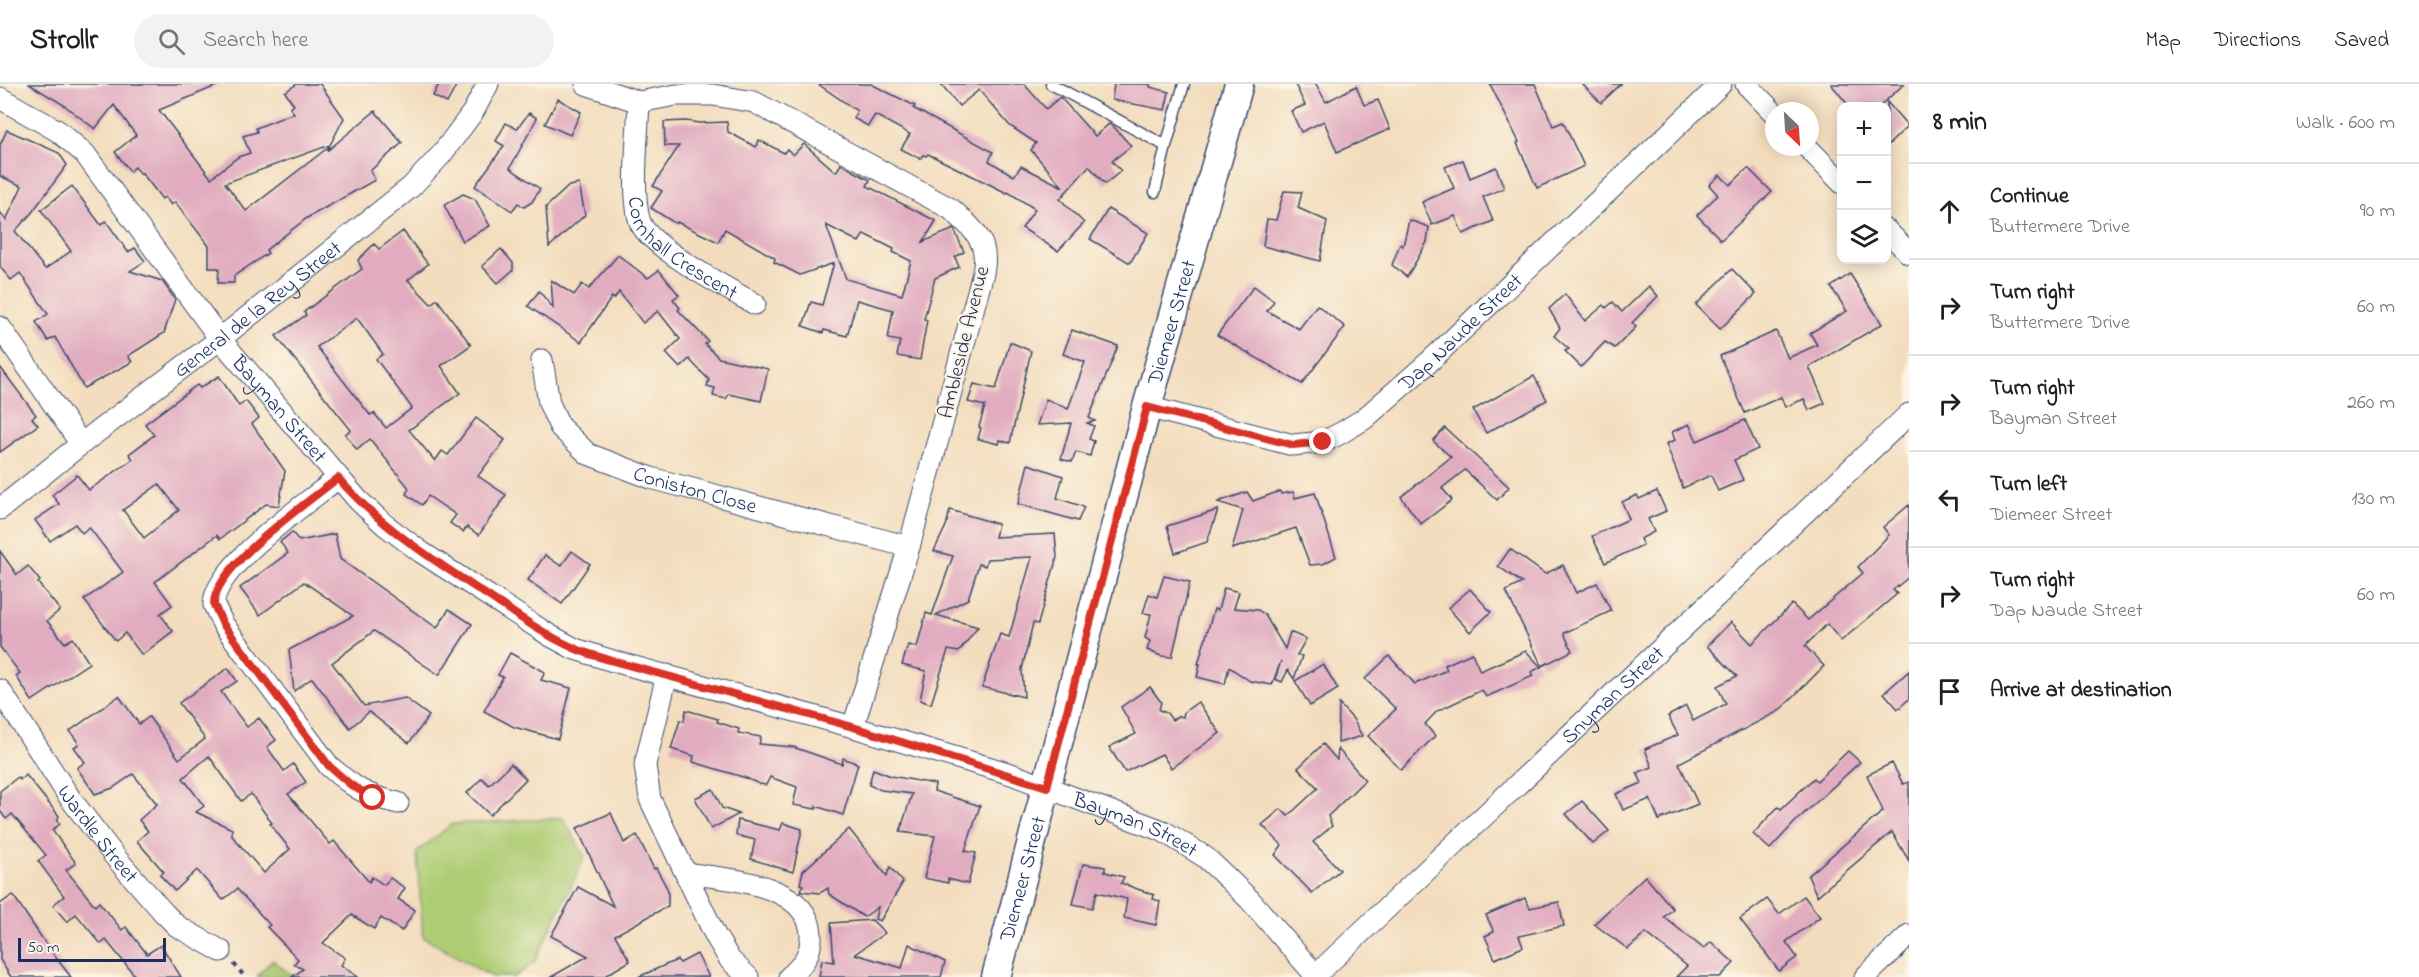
<!DOCTYPE html>
<html lang="en">
<head>
<meta charset="utf-8">
<style>
	:root { --surface:#fff; --page:#f2f2f2; --text:#202124; --muted:#757577; --line:#e0e0e0 }
	body { margin:0; font-family:"Indie Flower",sans-serif; background:var(--page); color:var(--text) }
	.controls { position:absolute; right:18px; top:18px; display:grid; overflow:hidden; border-radius:12px; box-shadow:0 3px 15px #0003 }
	.controls button { width:54px; height:54px; display:grid; place-items:center; padding:0; border:0; border-bottom:2px solid var(--line); background:var(--surface); color:var(--text); font:30px sans-serif }
	.compass { position:absolute; left:1765px; top:18px; width:54px; height:54px; border-radius:50%; background:var(--surface); box-shadow:0 3px 15px #0003; rotate:155deg }
	.scale { position:absolute; left:18px; bottom:15px; width:148px; box-sizing:border-box; padding-left:6px; border:3px solid #1b2f5e; border-top:0; font-size:16px; line-height:21px; white-space:nowrap; color:#1b2f5e; -webkit-text-stroke:4px #fcf5e5; paint-order:stroke }
	.stop { position:absolute; width:18px; height:18px; margin:-14px; border:4px solid #d93025; border-radius:50%; background:#fff }
	.stop.end { background:#d93025; border-color:#fff; box-shadow:0 2px 6px #0008 }
	.list { margin:0; padding:0; list-style:none }
	h2 { display:flex; justify-content:space-between; align-items:center; height:78px; margin:0; padding:0 24px; font-size:26px }
	h2 small { font-size:20px; font-weight:400; color:var(--muted) }
	.list li { display:grid; grid-template-columns:39px 1fr auto; gap:18px; align-items:center; box-sizing:border-box; height:96px; padding:0 24px; border-top:2px solid var(--line) }
	.list b { display:block; font-size:22px; white-space:nowrap }
	.list p { margin:0; font-size:20px; white-space:nowrap; color:var(--muted) }
	.list em { font-size:20px; font-style:normal; color:var(--muted) }
	.icon { flex:none; width:33px; height:33px; fill:none; stroke:currentColor; stroke-width:2; stroke-linecap:round; stroke-linejoin:round }
	.map { position:relative; flex:none; width:1909px; height:893px; overflow:hidden }
	header { display:flex; align-items:center; gap:36px; box-sizing:border-box; height:84px; padding:0 30px; background:var(--surface); border-bottom:2px solid var(--line) }
	header strong { font-size:28px }
	nav { display:flex; gap:33px; margin-inline-start:auto; font-size:21px }
	.search { width:420px; height:54px; background:var(--page); display:flex; align-items:center; gap:15px; box-sizing:border-box; padding:0 21px; border-radius:33px; color:var(--muted); font-size:22px }
	main { display:flex }
	aside { flex:1; background:var(--surface) }
	.map>svg:first-child { display:block }
	.green { fill:#adcc73; stroke:#647e68; stroke-width:1.5 }
	.building { fill:#e1acc0; fill-rule:evenodd }
	.lines { fill:none; stroke-linecap:round; stroke-linejoin:round }
	.lane-casing { stroke:#3b496c; stroke-width:13 }
	.street-casing { stroke:#3b496c; stroke-width:23 }
	.secondary-casing { stroke:#3b496c; stroke-width:31 }
	.path { stroke:#3b496c; stroke-width:4; stroke-dasharray:4.5 4.5; stroke-linecap:butt }
	.lane { stroke:#fff; stroke-width:10 }
	.street { stroke:#fff; stroke-width:21 }
	.secondary { stroke:#fff; stroke-width:28 }
	.route { stroke:#d93025; stroke-width:8 }
	.labels { text-anchor:middle; stroke-width:4.5; stroke-linejoin:round; paint-order:stroke }
	.street-label { font-size:21px; fill:#1b2f5e; stroke:#fcf5e5 }
</style>
</head>
<body>
<header>
<strong>Strollr</strong>
<div class="search"><svg class="icon" aria-label="search" viewBox="0 0 24 24"><circle cx="10" cy="10" r="6"/><path d="M15 15l6 6"/></svg>Search here</div>
<nav><a>Map</a><a>Directions</a><a>Saved</a></nav>
</header>
<main>
<div class="map">
<svg width="1909" height="893" viewBox="0 0 1909 893">
	<rect width="100%" height="100%" fill="#fcf5e5"/>
	<filter id="ink" filterUnits="userSpaceOnUse"><feTurbulence type="fractalNoise" baseFrequency=".0167" numOctaves="2"/><feDisplacementMap in="SourceGraphic" scale="12" xChannelSelector="R" yChannelSelector="G"/><feConvolveMatrix kernelMatrix="1 2 1 2 8 2 1 2 1" color-interpolation-filters="sRGB"/></filter>
	<filter id="wash" filterUnits="userSpaceOnUse"><feTurbulence type="fractalNoise" baseFrequency=".008" numOctaves="4" result="noise"/><feDisplacementMap in="SourceGraphic" scale="24" xChannelSelector="R" yChannelSelector="G"/><feGaussianBlur stdDeviation="1.35" result="paint"/><feColorMatrix in="noise" values="0 0 0 0 0 0 0 0 0 0 0 0 0 0 0 0 0 1.4 0 .05"/><feComposite in="paint" operator="in"/></filter>
	<g filter="url(#wash)">
		<rect width="100%" height="100%" fill="#f3ddbe"/>
		<!-- green -->
		<g class="green">
			<polygon points="563,734 585,773 534,879 514,893 492,893 423,853 417,768 452,740"/>
			<polygon points="272,876 294,893 257,893"/>
		</g>
		<g id="blocks">
			<!-- building -->
			<g class="building">
				<polygon points="29,0 221,0 159,26 211,94 238,73 250,69 243,52 257,48 256,44 294,29 290,24 294,21 285,8 297,0 320,0 344,34 330,61 225,99 246,127 330,62 327,67 375,27 402,59 370,87 375,96 307,134 266,166 268,169 234,192 234,199 218,199 219,184 209,184 209,162 175,118 171,121 165,113 162,115 142,89 141,90 135,83 130,87 115,68 136,51 114,21 95,45 64,21"/>
				<polygon points="439,0 457,0 447,19 433,12"/>
				<polygon points="818,0 871,0 915,22 913,24 993,68 989,77 1014,92 1021,82 1063,103 1031,66 1036,59 1010,42 979,6 959,22 941,0 1024,0 1046,25 1060,13 1095,52 1109,40 1114,43 1131,62 1112,77 1121,87 1105,100 1089,82 1060,115 1084,139 1058,167 1022,144 1035,125 1008,108 1007,109 928,70 926,72 923,71 921,75 901,65 910,50 875,31 868,42 853,34 857,27"/>
				<polygon points="1114,0 1150,0 1150,3 1169,8 1165,26 1112,16"/>
				<polygon points="1295,0 1316,0 1326,18 1356,2 1364,21 1378,16 1390,45 1337,68 1324,37 1301,48 1291,27 1305,21"/>
				<polygon points="1490,0 1535,0 1553,42 1563,38 1584,82 1537,104 1517,59 1519,58"/>
				<polygon points="1582,0 1621,0 1601,19"/>
				<polygon points="1831,0 1904,0 1880,22 1849,22"/>
				<polygon points="558,15 581,28 570,51 545,40"/>
				<polygon points="1887,18 1908,42 1887,62"/>
				<polygon points="529,29 537,34 510,84 540,105 532,118 524,123 518,119 512,127 475,102 504,62 496,57 506,39 517,45"/>
				<path d="M686,37L699,39L727,38L728,48L756,63L759,56L784,69L787,65L793,71L804,60L836,88L841,80L870,96L867,102L936,137L923,158L954,145L964,168L955,173L959,183L935,194L924,235L927,236L920,276L897,272L900,257L888,255L893,226L857,216L847,252L824,246L823,249L803,242L811,218L822,221L834,179L800,191L774,178L775,174L725,145L718,158L677,138L676,140L651,124L662,107L653,102L679,62H665L664,38ZM826,141L859,158L864,150L894,165L893,168L911,177L902,211L846,195Z"/>
				<polygon points="7,46 59,69 67,81 30,131 15,147 45,185 71,167 41,126 72,102 101,141 106,137 128,168 135,164 145,177 130,187 162,197 175,215 164,249 128,272 132,278 84,304 55,253 48,257 36,238 48,230 20,189 11,196 0,183 0,128 6,136 22,102 0,92 0,61"/>
				<polygon points="1463,76 1470,94 1496,83 1504,104 1483,113 1493,137 1463,150 1455,132 1432,141 1422,118 1454,104 1445,83"/>
				<polygon points="1748,84 1772,108 1721,156 1697,131 1718,111 1709,101 1720,91 1730,101"/>
				<polygon points="579,100 585,131 549,163 546,123 569,102"/>
				<polygon points="1284,107 1302,108 1298,124 1327,137 1320,177 1263,162 1267,135 1276,136"/>
				<polygon points="463,110 475,115 490,142 463,157 444,121"/>
				<polygon points="1108,125 1148,149 1130,179 1090,155"/>
				<polygon points="1409,136 1429,143 1427,158 1407,193 1392,181 1400,160 1403,162"/>
				<path d="M403,147L428,180L408,196L431,220L437,215L471,261L441,282L460,309L409,346L435,377L442,367L448,371L476,334L505,356L478,392L506,411L479,451L467,443L463,448L450,439L456,431L428,412L422,421L406,410L409,404L370,355L357,366L345,350L351,346L276,252L306,231L304,228L362,185L358,176L374,160L379,165ZM357,234L383,270L376,275L412,324L386,344L374,329L370,331L317,263Z"/>
				<polygon points="501,165 513,179 513,186 498,199 482,182"/>
				<polygon points="618,171 648,194 659,186 679,211 673,215 680,224 678,226 708,257 705,260 719,274 768,285 761,317 729,310 726,315 713,312 715,304 707,302 709,296 689,275 680,284 666,269 680,255 658,227 643,239 619,208 614,215 612,213 581,258 528,222 539,207 553,224 551,196 574,211 582,200 589,205"/>
				<polygon points="1732,185 1756,210 1720,245 1696,221"/>
				<polygon points="1850,190 1882,240 1809,283 1825,319 1809,326 1804,315 1785,323 1781,313 1745,329 1720,272 1776,247 1788,274 1817,261 1810,249 1847,227 1831,203"/>
				<polygon points="1254,202 1274,217 1267,227 1299,245 1317,221 1345,243 1302,300 1217,251"/>
				<polygon points="1649,202 1658,212 1632,239 1636,243 1615,264 1605,258 1581,283 1565,267 1569,265 1554,252 1560,244 1549,225 1565,210 1585,237 1604,221 1606,224 1613,218 1622,228"/>
				<polygon points="1072,246 1118,262 1089,334 1095,337 1087,339 1094,342 1089,355 1094,357 1090,372 1076,368 1072,378 1061,375 1071,339 1037,341 1046,315 1068,325 1085,278 1063,270"/>
				<polygon points="1010,258 1031,267 1010,359 1000,356 999,360 978,355 981,344 979,343 985,322 968,318 974,300 996,305"/>
				<polygon points="0,283 36,331 32,334 38,341 0,368"/>
				<path d="M219,292L239,322L246,317L259,334L252,340L285,387L279,422L266,420L220,455L217,451L155,498L172,521L160,530L173,547L142,571L125,549L116,557L84,516L123,488L89,443L82,449L75,440L50,457L35,436L59,420L52,411L77,391L89,406L133,375L129,370L154,351L145,340L197,301L200,304ZM159,400L179,426L144,454L123,426Z"/>
				<polygon points="1534,292 1547,316 1486,349 1473,326"/>
				<polygon points="1745,336 1758,365 1734,376 1743,396 1718,407 1711,391 1683,404 1666,360 1675,356 1672,348 1689,340 1697,357"/>
				<polygon points="1445,344 1509,403 1497,416 1465,386 1442,404 1452,416 1421,440 1401,413 1451,373 1433,357"/>
				<polygon points="1028,380 1063,392 1057,414 1084,423 1078,437 1018,420"/>
				<polygon points="1280,407 1281,410 1293,408 1295,414 1315,409 1336,473 1323,480 1310,481 1296,444 1232,465 1243,426 1218,418 1247,408 1253,417"/>
				<polygon points="1657,407 1666,427 1648,435 1654,448 1640,455 1643,461 1605,479 1592,452 1629,435 1622,418 1637,411 1639,415"/>
				<polygon points="1909,421 1909,493 1893,506 1897,510 1841,557 1827,540 1805,562 1824,582 1779,627 1679,679 1698,720 1659,736 1650,715 1623,726 1616,710 1642,699 1637,689 1652,683 1645,665 1678,651 1668,632 1686,622 1693,637 1726,620 1717,602 1737,592 1707,562 1731,538 1752,560 1792,520 1808,536 1863,489 1858,483 1889,451 1883,443"/>
				<polygon points="950,426 998,440 995,453 1055,450 1057,473 1038,540 1033,539 1022,585 1024,613 982,603 1000,550 1009,553 1032,473 987,475 985,482 979,480 968,515 936,531 978,543 959,568 948,566 931,620 920,616 926,587 902,581 908,561 917,563 926,529 932,531 953,472 934,467 946,442"/>
				<polygon points="1218,426 1207,458 1175,469 1167,442"/>
				<polygon points="292,448 299,457 335,450 340,475 437,544 449,525 472,540 439,591 374,547 332,579 364,622 405,614 429,632 409,659 369,628 350,644 312,594 294,607 289,566 353,532 304,498 260,531 240,504 288,469 280,458"/>
				<polygon points="1510,465 1545,490 1563,481 1576,509 1597,499 1611,527 1564,549 1572,567 1542,582 1506,507 1522,499 1498,482"/>
				<polygon points="0,467 17,491 28,482 40,497 38,499 60,526 47,537 65,559 73,554 89,579 32,617 16,592 20,589 0,563"/>
				<polygon points="572,467 590,480 562,520 528,496 545,471 561,482"/>
				<polygon points="1164,492 1190,498 1172,573 1161,572 1147,566 1150,557 1145,554 1151,530 1143,529 1149,510 1157,513"/>
				<polygon points="1224,504 1239,508 1234,524 1258,526 1265,531 1285,565 1290,548 1306,555 1297,571 1302,572 1294,595 1288,586 1282,598 1275,595 1281,577 1272,601 1250,597 1229,583 1225,600 1197,593 1200,580 1198,580 1214,525 1218,526"/>
				<polygon points="1470,505 1491,528 1470,548 1448,524"/>
				<polygon points="1526,567 1541,583 1531,588 1533,592 1486,613 1482,606 1437,627 1425,640 1435,652 1401,686 1368,652 1396,625 1365,595 1389,572 1415,600 1447,586 1445,581 1472,569 1480,587"/>
				<polygon points="510,569 545,588 541,596 571,604 558,655 514,643 484,627 503,593 498,591"/>
				<polygon points="1323,580 1338,605 1310,622 1295,597"/>
				<path d="M228,584L237,597L221,608L247,643L259,634L276,656L267,663L284,687L293,680L306,698L288,710L330,760L334,757L369,798L372,793L384,801L390,794L405,804L398,815L415,826L402,847L381,834L374,845L352,831L323,859L345,874L341,881L358,893H292L303,885L294,880L298,875L267,843L270,841L237,805L223,816L197,786L175,807L160,791L164,788L137,757L148,747L139,736L157,720L133,690L113,704L95,710L77,684L85,678L74,663L79,660L70,647L119,612L139,640L149,633L179,675L205,655L179,619ZM209,672L241,717L251,710L272,739L270,740L290,765L264,789L232,752V745L196,728L204,722L183,694Z"/>
				<polygon points="1909,587 1909,615 1898,625 1884,609"/>
				<polygon points="1150,603 1161,618 1159,626 1167,629 1172,636 1179,632 1183,633 1184,628 1198,618 1220,649 1171,684 1162,670 1125,688 1109,663 1136,650 1121,623"/>
				<polygon points="1339,620 1353,635 1362,652 1338,659"/>
				<polygon points="686,626 718,635 717,638 739,645 738,649 761,653 759,660 793,663 842,680 843,674 858,680 843,731 816,722 816,725 793,721 797,703 770,693 766,701 759,700 746,694 693,678 694,672 671,665 680,636 684,637"/>
				<polygon points="1323,660 1337,676 1338,665 1365,696 1328,732 1332,742 1313,758 1340,786 1312,809 1275,771 1282,761 1262,741 1281,725 1288,732 1318,704 1298,684"/>
				<polygon points="1848,667 1860,678 1797,736 1770,765 1753,750 1778,723 1781,725 1814,694 1817,697"/>
				<polygon points="1892,679 1903,700 1909,698 1909,777 1892,748 1817,812 1808,792 1883,727 1867,691"/>
				<polygon points="511,680 526,695 490,731 467,709 482,694 489,701"/>
				<polygon points="873,685 891,692 935,700 934,707 980,722 965,767 976,769 968,800 948,795 948,799 924,794 935,752 900,748 912,710 881,706 869,701"/>
				<polygon points="26,691 59,732 57,737 60,740 52,746 76,779 66,786 95,822 99,818 122,846 126,843 147,870 161,861 181,893 136,893 106,856 101,860 76,830 67,838 53,821 64,812 38,777 46,771 12,730 6,735 0,727 0,707 18,693 20,696"/>
				<polygon points="713,705 722,724 739,730 711,745 695,714"/>
				<polygon points="1582,717 1609,747 1593,760 1566,730"/>
				<polygon points="611,729 624,759 637,751 654,785 656,784 668,806 668,822 615,851 630,877 603,893 551,893 588,872 551,852 578,803 613,822 577,744"/>
				<polygon points="738,736 780,746 783,739 802,745 793,788 751,775 755,756 736,751"/>
				<polygon points="849,745 887,792 890,783 903,798 880,837 875,835 878,823 864,833 829,810 828,804 820,809 801,807 803,801 800,800 803,787"/>
				<polygon points="1083,780 1105,783 1105,788 1124,793 1121,799 1154,811 1153,815 1160,817 1156,841 1124,834 1127,815 1097,808 1092,824 1073,820"/>
				<polygon points="1645,792 1673,825 1664,833 1704,865 1711,858 1734,879 1720,893 1676,893 1687,882 1646,849 1628,865 1594,840"/>
				<polygon points="13,811 50,866 71,893 11,893 0,876 0,820"/>
				<polygon points="1804,812 1820,833 1786,858 1797,873 1779,887 1740,835 1767,815 1779,830"/>
				<polygon points="1525,814 1530,824 1559,818 1564,842 1519,852 1523,863 1495,875 1485,852 1494,848 1486,831"/>
				<polygon points="872,836 885,849 855,870 902,884 909,860 945,878 941,893 819,893 822,876 834,878 831,839"/>
				<polygon points="697,870 709,893 638,893 677,876 680,879"/>
			</g>
		</g>
	</g>
	<g filter="url(#ink)">
		<use href="#blocks" fill-opacity="0" stroke="#3b496c" stroke-width="1.5"/>
		<g class="lines">
			<!-- lane casing -->
			<g class="lane-casing">
				<g id="lane">
					<polyline points="1051,0 1166,62"/>
					<polyline points="1155,108 1166,62 1184,0"/>
				</g>
			</g>
			<!-- street casing -->
			<g class="street-casing">
				<g id="street">
					<path d="M586,0L639,18L676,11H713L754,18L951,125C973,145 990,157 983,189L909,463L853,643"/>
					<polyline points="1746,0 1774,29"/>
					<path id="s1" d="M0,14L58,47L85,70L220,255L358,416L385,441L421,468L549,551L575,565L613,577L853,643L1011,690L1163,747L1205,773L1220,787L1250,816L1317,893"/>
					<path id="s2" d="M639,18C638,48 631,111 640,138C649,163 730,206 755,220"/>
					<polyline points="1807,63 1842,99"/>
					<polyline points="1886,146 1909,169"/>
					<polyline points="0,243 81,360"/>
					<path id="s3" d="M542,276L549,319L560,343L588,370L651,394L909,463"/>
					<path id="s4" d="M1147,323L1293,361L1323,358L1341,349L1364,335L1429,278L1721,0"/>
					<path d="M338,394C310,417 212,484 214,521L223,540L329,682C354,704 366,712 398,719"/>
					<path id="s5" d="M0,425L81,360L220,255L411,103L441,71L473,28L488,0"/>
					<polyline points="667,591 645,681 650,715 715,851 730,876 748,893"/>
					<path id="s6" d="M0,606L70,714L116,774L164,829L177,842L221,867"/>
					<path d="M686,789C724,795 808,798 811,850C812,868 803,882 789,893"/>
					<path id="s7" d="M1316,891L1909,330"/>
					<polyline points="1865,893 1909,851"/>
				</g>
			</g>
			<!-- secondary casing -->
			<g class="secondary-casing">
				<g id="secondary">
					<path id="s8" d="M996,893L1147,323L1239,0"/>
				</g>
			</g>
			<!-- path -->
			<polyline class="path" points="234,880 245,893"/>
			<!-- lane -->
			<use href="#lane" class="lane"/>
			<!-- street -->
			<use href="#street" class="street"/>
			<!-- secondary -->
			<use href="#secondary" class="secondary"/>
		</g>
	</g>
	<g class="lines" filter="url(#ink)">
		<!-- route -->
		<path class="route" d="M373,714L351,701L329,682L223,540L214,521C212,484 310,417 338,394C378,440 423,469 473,502C506,523 538,548 574,564C587,570 600,573 613,577L853,643L1047,703L1147,323L1293,361L1323,358"/>
	</g>
	<g class="labels">
		<!-- street labels -->
		<g class="street-label">
			<text dy="7" stroke="none"><textPath href="#s2" startOffset="168">Cornhall Crescent</textPath></text>
			<text dy="7" stroke="none"><textPath href="#s5" startOffset="326">General de la Rey Street</textPath></text>
			<text dy="7" stroke="none"><textPath href="#s8" startOffset="678">Diemeer Street</textPath></text>
			<text dy="7" stroke="none"><textPath href="#s4" startOffset="358">Dap Naude Street</textPath></text>
			<text transform="translate(963 258) rotate(-76)" y="7">Ambleside Avenue</text>
			<text dy="7" stroke="none"><textPath href="#s1" startOffset="423">Bayman Street</textPath></text>
			<text dy="7" stroke="none"><textPath href="#s3" startOffset="222">Coniston Close</textPath></text>
			<text dy="7" stroke="none"><textPath href="#s7" startOffset="408">Snyman Street</textPath></text>
			<text dy="7" stroke="none"><textPath href="#s1" startOffset="1395">Bayman Street</textPath></text>
			<text dy="7" stroke="none"><textPath href="#s6" startOffset="174">Wardle Street</textPath></text>
			<text dy="7" stroke="none"><textPath href="#s8" startOffset="102">Diemeer Street</textPath></text>
		</g>
	</g>
</svg>
<div class="controls">
<button>+</button>
<button>−</button>
<button><svg class="icon" aria-label="layers" viewBox="0 0 24 24"><path d="M12 4l9 5-9 5-9-5zM3 14l9 5 9-5"/></svg></button>
</div>
<svg class="compass" viewBox="-18 -18 36 36"><path d="M0-13l5 13h-10z" fill="#e53935"/><path d="M0 13l5-13h-10z" fill="#757577"/></svg>
<div class="scale">50 m</div>
<div class="stop" style="left:373px;top:714px"></div>
<div class="stop end" style="left:1323px;top:358px"></div>
</div>
<aside>
<h2>8 min<small>Walk · 600 m</small></h2>
<ul class="list">
<li><svg class="icon" aria-label="ahead" viewBox="0 0 24 24"><path d="M12 20V5M6 11l6-6 6 6"/></svg><div><b>Continue</b><p>Buttermere Drive</p></div><em>90 m</em></li>
<li><svg class="icon" aria-label="right" viewBox="0 0 24 24"><path d="M7 20v-9h11M14 6l5 5-5 5"/></svg><div><b>Turn right</b><p>Buttermere Drive</p></div><em>60 m</em></li>
<li><svg class="icon" aria-label="right" viewBox="0 0 24 24"><path d="M7 20v-9h11M14 6l5 5-5 5"/></svg><div><b>Turn right</b><p>Bayman Street</p></div><em>260 m</em></li>
<li><svg class="icon" aria-label="left" viewBox="0 0 24 24"><path d="M17 20v-9H6M10 6l-5 5 5 5"/></svg><div><b>Turn left</b><p>Diemeer Street</p></div><em>130 m</em></li>
<li><svg class="icon" aria-label="right" viewBox="0 0 24 24"><path d="M7 20v-9h11M14 6l5 5-5 5"/></svg><div><b>Turn right</b><p>Dap Naude Street</p></div><em>60 m</em></li>
<li><svg class="icon" aria-label="arrive" viewBox="0 0 24 24"><path d="M6 21V4h12l-3 4 3 4H6"/></svg><div><b>Arrive at destination</b></div></li>
</ul>
</aside>
</main>
</body>
</html>
